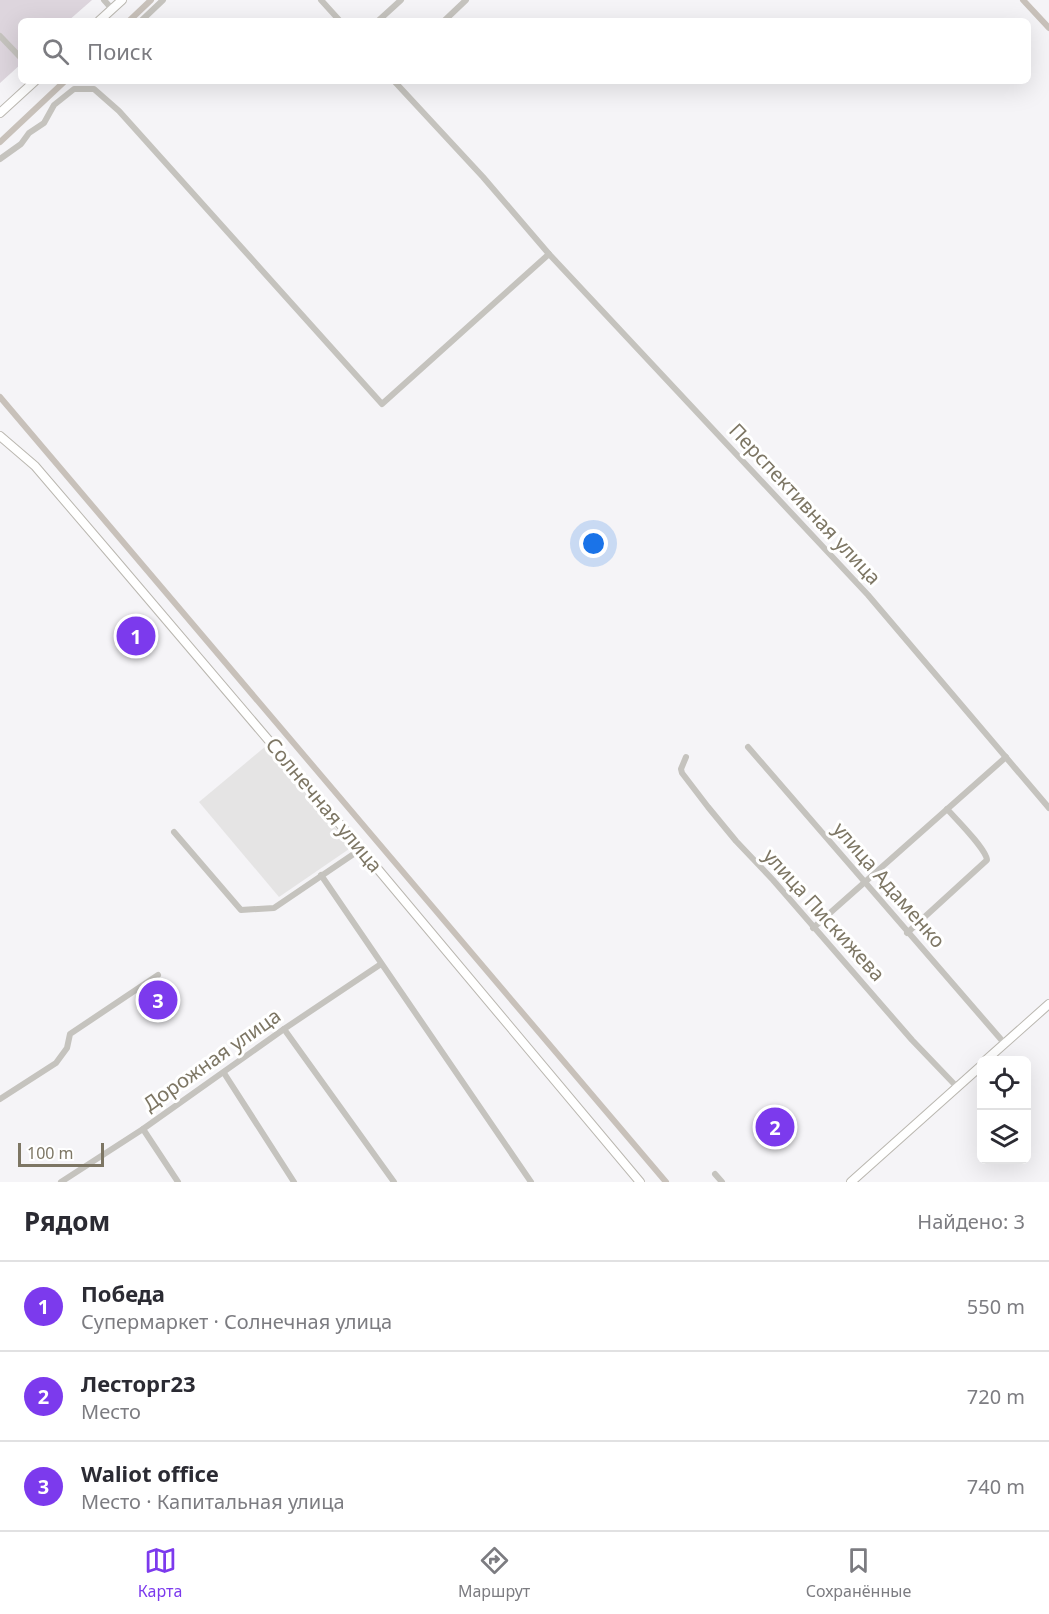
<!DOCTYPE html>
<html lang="ru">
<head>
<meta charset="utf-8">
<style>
	:root { --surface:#fff; --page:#f2f2f3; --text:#2b2b33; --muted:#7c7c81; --line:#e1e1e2; --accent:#7c3aed }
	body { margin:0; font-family:"Noto Sans",sans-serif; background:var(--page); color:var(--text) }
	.controls { position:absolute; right:18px; bottom:18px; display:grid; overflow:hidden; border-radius:9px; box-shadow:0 6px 24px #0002 }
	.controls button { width:54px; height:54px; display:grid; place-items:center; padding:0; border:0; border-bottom:2px solid var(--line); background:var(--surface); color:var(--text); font:30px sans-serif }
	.scale { position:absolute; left:18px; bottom:15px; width:86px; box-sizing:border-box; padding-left:6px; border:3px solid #7d7664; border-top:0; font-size:16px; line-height:21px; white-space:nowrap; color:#7d7664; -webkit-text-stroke:4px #fff; paint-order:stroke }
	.you { position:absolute; left:594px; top:544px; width:21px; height:21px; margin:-15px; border:4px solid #fff; border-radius:50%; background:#1a73e8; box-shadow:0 0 0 9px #1a73e833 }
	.badge { display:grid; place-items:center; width:39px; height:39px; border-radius:50%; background:var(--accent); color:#fff; font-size:20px; font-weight:700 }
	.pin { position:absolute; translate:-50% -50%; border:3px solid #fff; box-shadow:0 2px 6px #0006 }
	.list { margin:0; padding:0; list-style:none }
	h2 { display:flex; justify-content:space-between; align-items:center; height:78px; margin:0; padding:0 24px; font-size:26px }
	h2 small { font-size:20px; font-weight:400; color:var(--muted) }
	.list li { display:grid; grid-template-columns:39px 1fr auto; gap:18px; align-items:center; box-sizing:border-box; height:90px; padding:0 24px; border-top:2px solid var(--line) }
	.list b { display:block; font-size:22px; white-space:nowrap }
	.list p { margin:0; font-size:20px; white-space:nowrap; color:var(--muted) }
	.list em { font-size:20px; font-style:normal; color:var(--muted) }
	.icon { flex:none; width:33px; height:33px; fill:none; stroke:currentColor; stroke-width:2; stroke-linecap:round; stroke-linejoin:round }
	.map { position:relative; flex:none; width:1049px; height:1182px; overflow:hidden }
	.search { position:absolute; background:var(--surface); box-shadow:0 6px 24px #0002; left:18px; right:18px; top:18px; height:66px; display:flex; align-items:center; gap:15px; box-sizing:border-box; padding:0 21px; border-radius:9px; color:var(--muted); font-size:22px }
	.sheet { height:348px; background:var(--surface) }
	nav { display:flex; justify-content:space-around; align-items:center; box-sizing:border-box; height:84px; border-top:2px solid var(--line); background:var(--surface); font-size:16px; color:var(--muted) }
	nav a { display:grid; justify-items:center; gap:3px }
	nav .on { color:var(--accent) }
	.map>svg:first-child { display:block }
	.built { fill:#e5e4e4 }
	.green { fill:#ddd5dd }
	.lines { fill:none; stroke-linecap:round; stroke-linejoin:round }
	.canal { stroke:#c8c1ba; stroke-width:6 }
	.secondary-casing { stroke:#bab7b0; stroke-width:10 }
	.street { stroke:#c5c3be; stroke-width:6 }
	.secondary { stroke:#fff; stroke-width:8 }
	.labels { text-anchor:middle; stroke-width:6; stroke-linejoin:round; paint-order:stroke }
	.street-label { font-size:20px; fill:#7d7664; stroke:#fff }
</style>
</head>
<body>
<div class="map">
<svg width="1049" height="1182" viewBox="0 0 1049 1182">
	<rect width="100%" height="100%" fill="#f5f4f7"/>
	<!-- built -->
	<polygon class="built" points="266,746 352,847 279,897 199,802"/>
	<!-- green -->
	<polygon class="green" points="0,0 92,0 68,21 21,21 21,64 0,83"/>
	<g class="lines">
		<!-- canal -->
		<g class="canal">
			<polyline points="1023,0 1049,28"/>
			<polyline points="129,21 151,0"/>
			<polyline points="0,142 65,81"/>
			<polyline points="0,397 666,1182"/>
		</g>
		<!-- secondary casing -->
		<g class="secondary-casing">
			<g id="secondary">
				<polyline points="99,21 122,0"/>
				<polyline points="0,113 35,81"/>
				<polyline points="0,436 35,466 112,556 361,849 640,1182"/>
				<polyline points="986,1060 1049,1004"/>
				<polyline points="851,1182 982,1065"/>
			</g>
		</g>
		<!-- street -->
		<g class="street">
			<polyline points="104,0 112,9"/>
			<polyline points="321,0 340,21"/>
			<polyline points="141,21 163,0"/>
			<polyline points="378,21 401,0"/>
			<polyline points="444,21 466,0"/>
			<polyline points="0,36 21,58"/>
			<polyline points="394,81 483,177 549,254 868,595 1049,808"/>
			<polyline points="0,159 21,144 29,133 44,123 54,105 74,89 94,89 119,111 382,404 549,254"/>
			<polyline points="748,747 1005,1044"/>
			<polyline points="686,757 681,769 682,773 708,807 736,841 773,880 912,1040 957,1087"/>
			<polyline points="174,832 241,910 274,908 361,849"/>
			<polyline points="321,875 531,1182"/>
			<polyline points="813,928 1006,757"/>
			<path d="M907,933L987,860C986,849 957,820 947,809"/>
			<polyline points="284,1029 394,1182"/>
			<polyline points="224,1073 294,1182"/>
			<polyline points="0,1099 56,1063 67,1048 70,1034 158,975"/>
			<polyline points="143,1129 178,1182"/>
			<polyline points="715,1174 722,1182"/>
			<polyline points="61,1182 143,1129 284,1029 381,964"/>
		</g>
		<!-- secondary -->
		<use href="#secondary" class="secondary"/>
	</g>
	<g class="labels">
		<!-- street labels -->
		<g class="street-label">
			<text transform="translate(805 504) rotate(47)" y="7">Перспективная улица</text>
			<text transform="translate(324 805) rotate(50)" y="7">Солнечная улица</text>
			<text transform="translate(889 885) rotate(49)" y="7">улица Адаменко</text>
			<text transform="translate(824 915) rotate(48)" y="7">улица Пискижева</text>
			<text transform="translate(212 1060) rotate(-35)" y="7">Дорожная улица</text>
		</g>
	</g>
</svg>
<div class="controls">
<button><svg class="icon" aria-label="locate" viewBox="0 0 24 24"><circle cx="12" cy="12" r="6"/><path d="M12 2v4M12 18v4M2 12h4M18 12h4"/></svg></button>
<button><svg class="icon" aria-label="layers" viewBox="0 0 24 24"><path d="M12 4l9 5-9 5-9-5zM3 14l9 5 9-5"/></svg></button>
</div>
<div class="scale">100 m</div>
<div class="you"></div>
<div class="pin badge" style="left:136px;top:636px">1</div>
<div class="pin badge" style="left:775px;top:1127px">2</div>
<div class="pin badge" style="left:158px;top:1000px">3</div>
<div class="search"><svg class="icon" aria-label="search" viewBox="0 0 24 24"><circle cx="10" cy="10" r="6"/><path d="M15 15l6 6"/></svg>Поиск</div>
</div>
<section class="sheet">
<h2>Рядом<small>Найдено: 3</small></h2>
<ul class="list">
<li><span class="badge">1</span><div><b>Победа</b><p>Супермаркет · Солнечная улица</p></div><em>550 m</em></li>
<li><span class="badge">2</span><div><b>Лесторг23</b><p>Место</p></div><em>720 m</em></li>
<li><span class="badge">3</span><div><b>Waliot office</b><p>Место · Капитальная улица</p></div><em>740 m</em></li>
</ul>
</section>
<nav>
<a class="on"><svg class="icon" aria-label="map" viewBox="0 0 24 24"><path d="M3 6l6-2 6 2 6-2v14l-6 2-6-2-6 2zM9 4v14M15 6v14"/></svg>Карта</a>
<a><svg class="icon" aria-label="directions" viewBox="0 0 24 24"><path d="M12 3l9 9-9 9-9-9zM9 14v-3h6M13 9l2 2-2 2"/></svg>Маршрут</a>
<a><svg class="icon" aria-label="saved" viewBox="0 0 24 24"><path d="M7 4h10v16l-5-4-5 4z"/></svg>Сохранённые</a>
</nav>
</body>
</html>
